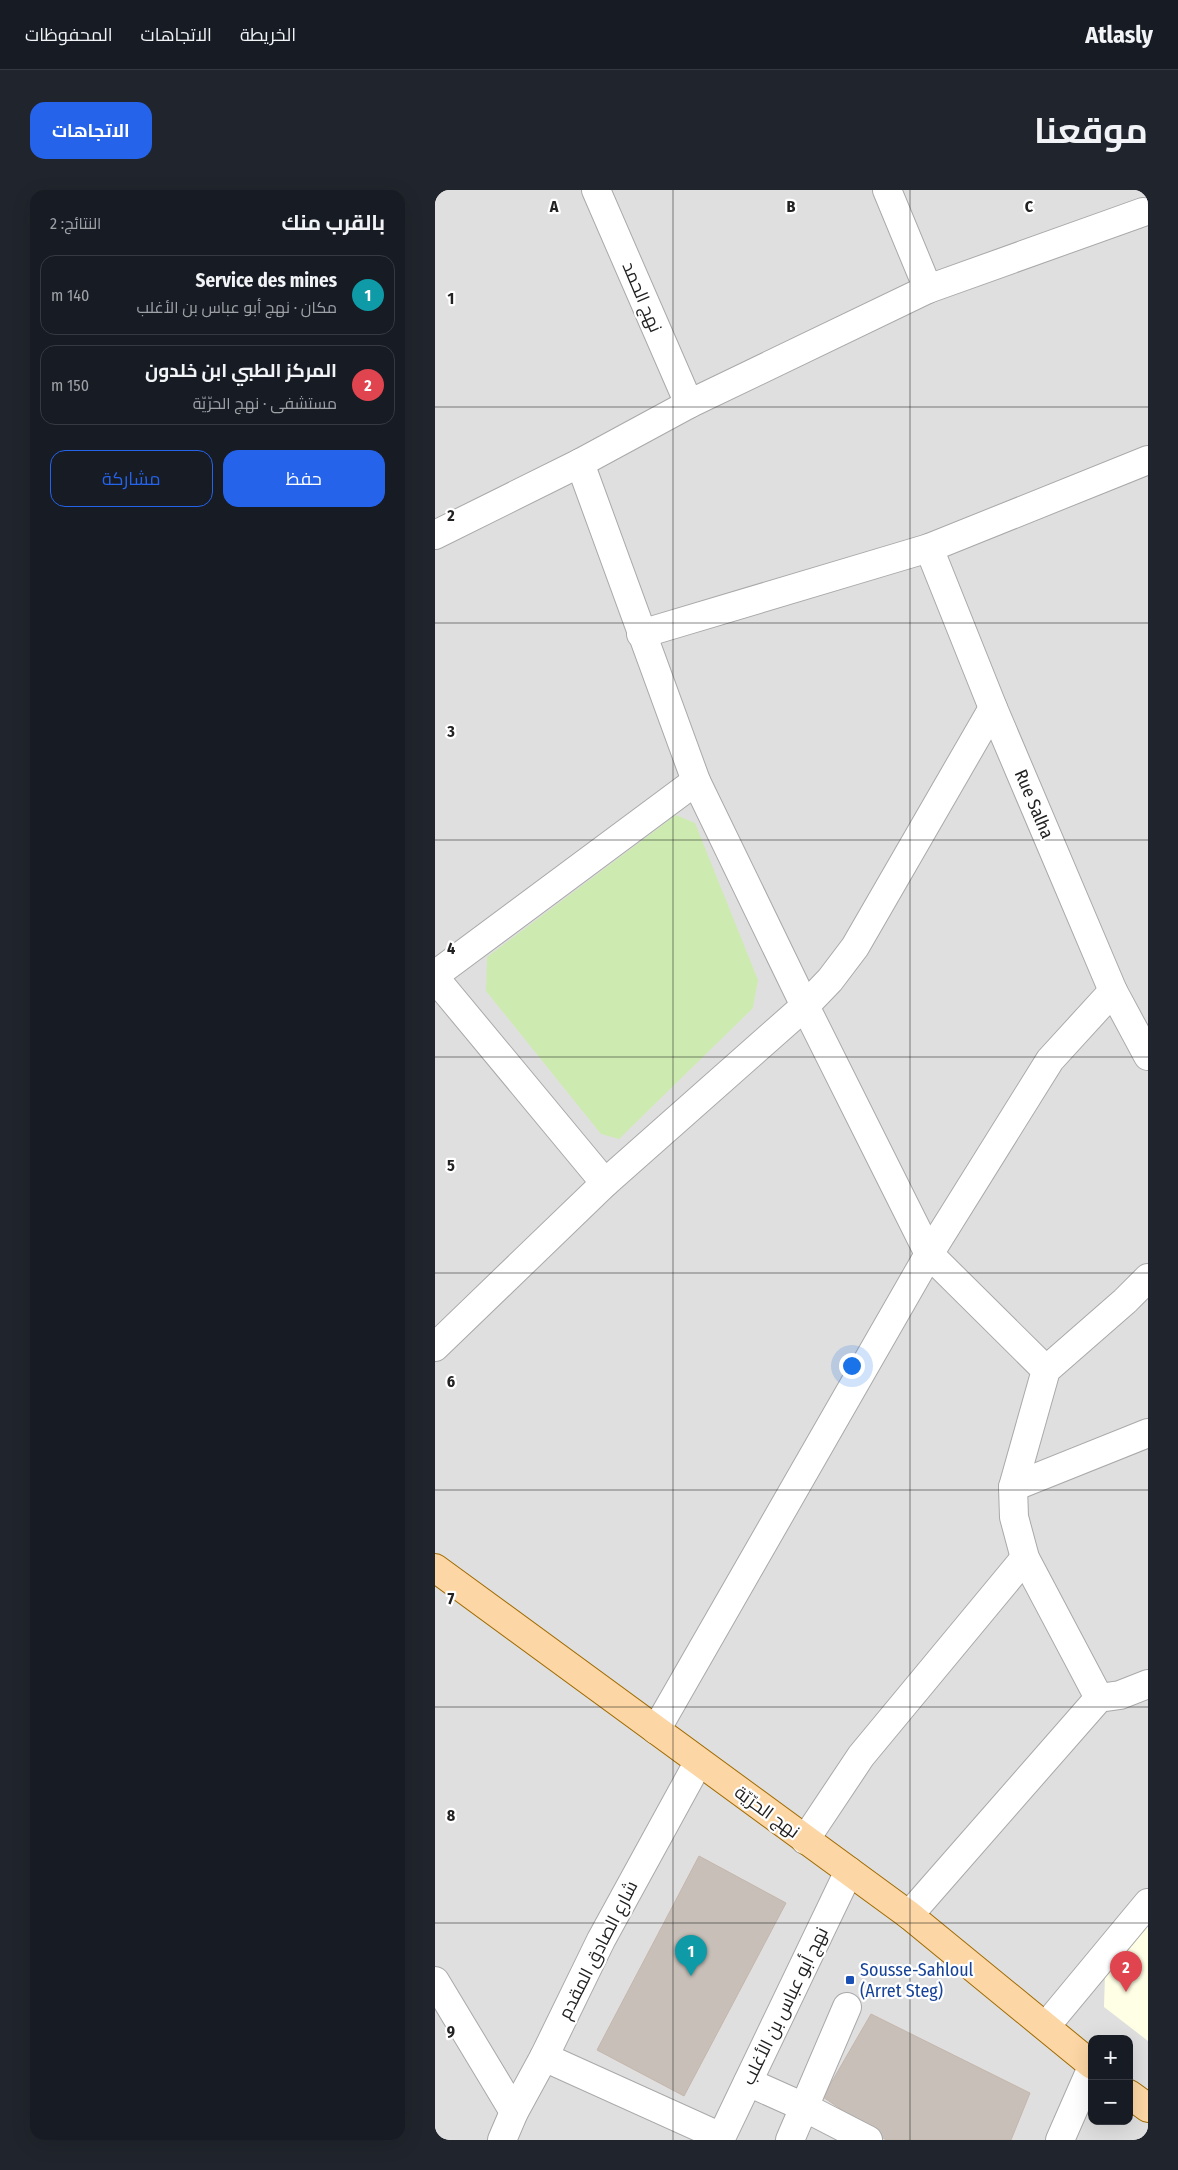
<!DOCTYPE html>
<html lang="ar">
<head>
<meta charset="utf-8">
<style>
	:root { --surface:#171b24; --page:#20242c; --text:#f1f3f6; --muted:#9ea1a6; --line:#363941; --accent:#2563eb }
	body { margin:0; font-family:"Fira Sans Condensed",Cairo,sans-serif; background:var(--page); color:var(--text); direction:rtl }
	.controls { position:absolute; right:15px; bottom:15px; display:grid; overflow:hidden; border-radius:10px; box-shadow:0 5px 20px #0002 }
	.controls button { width:45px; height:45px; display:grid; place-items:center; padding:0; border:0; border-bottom:1px solid var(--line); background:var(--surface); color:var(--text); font:25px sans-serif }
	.you { position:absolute; left:416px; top:1175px; width:18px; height:18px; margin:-12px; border:4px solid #fff; border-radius:50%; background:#1a73e8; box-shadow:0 0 0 8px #1a73e833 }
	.badge { display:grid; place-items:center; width:32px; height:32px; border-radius:50%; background:var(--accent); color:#fff; font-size:16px; font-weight:700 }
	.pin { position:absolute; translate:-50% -41px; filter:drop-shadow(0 1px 2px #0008) }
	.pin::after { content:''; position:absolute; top:26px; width:18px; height:15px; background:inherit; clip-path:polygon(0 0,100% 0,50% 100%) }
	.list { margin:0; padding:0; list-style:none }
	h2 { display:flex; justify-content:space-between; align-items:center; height:65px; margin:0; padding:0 20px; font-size:21px }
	h2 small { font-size:16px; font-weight:400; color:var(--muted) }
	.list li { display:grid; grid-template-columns:32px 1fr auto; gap:15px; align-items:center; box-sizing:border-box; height:80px; margin:0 10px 10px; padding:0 10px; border:1px solid var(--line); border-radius:15px }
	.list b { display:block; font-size:19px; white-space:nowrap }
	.list p { margin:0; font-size:16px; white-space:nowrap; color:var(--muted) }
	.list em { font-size:16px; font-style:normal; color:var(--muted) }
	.actions { display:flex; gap:10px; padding:15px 20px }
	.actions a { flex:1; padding:11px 0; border:1px solid var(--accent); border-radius:15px; text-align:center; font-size:18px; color:var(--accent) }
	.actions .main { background:var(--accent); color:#fff }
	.map { position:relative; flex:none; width:713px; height:1950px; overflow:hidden; direction:ltr; border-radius:15px }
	header { display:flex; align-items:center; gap:30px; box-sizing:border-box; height:70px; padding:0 25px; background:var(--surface); border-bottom:1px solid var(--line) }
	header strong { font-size:24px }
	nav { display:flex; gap:28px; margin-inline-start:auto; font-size:18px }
	.intro { display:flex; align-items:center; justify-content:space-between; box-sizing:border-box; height:120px; padding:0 30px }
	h1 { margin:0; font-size:35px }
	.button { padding:12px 22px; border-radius:15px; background:var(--accent); color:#fff; font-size:18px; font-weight:700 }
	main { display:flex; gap:30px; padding:0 30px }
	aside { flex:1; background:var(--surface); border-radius:15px; box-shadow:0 5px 20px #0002 }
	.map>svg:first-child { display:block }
	.residential { fill:#e0dfdf; fill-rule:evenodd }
	.education { fill:#ffffe5 }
	.grass { fill:#cdebb0 }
	.building { fill:#c7bfb8; stroke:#c4b6ab }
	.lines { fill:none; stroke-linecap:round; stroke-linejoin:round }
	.minor-casing { stroke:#a9a9a9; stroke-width:30 }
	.major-casing { stroke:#a06b00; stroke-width:30 }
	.minor { stroke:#fff; stroke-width:28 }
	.major { stroke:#fcd6a4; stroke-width:28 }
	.grid { fill:none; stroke:#222; stroke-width:1; stroke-opacity:0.55 }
	.transit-dot { fill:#1a4fb4; stroke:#fff; stroke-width:2 }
	.labels { text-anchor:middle; stroke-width:4.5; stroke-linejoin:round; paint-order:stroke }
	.street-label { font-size:18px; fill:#222; stroke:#fff }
	.transit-label { font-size:18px; fill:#164399; stroke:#fff; text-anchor:start }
	.grid-label { font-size:16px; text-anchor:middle; font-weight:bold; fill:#222; stroke:#fff; stroke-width:4.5; stroke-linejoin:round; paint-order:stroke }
</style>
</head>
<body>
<header>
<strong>Atlasly</strong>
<nav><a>الخريطة</a><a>الاتجاهات</a><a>المحفوظات</a></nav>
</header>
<div class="intro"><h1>موقعنا</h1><a class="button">الاتجاهات</a></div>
<main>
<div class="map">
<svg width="713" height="1950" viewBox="0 0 713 1950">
	<rect width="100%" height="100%" fill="#f2efe9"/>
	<!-- residential -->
	<path class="residential" d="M0,0H713V1950H0ZM657,1849H694V1931H657Z"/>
	<!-- education -->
	<polygon class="education" points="713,1735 713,1851 669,1817 670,1786"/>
	<!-- grass -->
	<polygon class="grass" points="241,625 260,633 323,790 318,818 184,949 166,944 51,801 52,767"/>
	<!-- building -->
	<g class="building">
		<polygon points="264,1666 351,1713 249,1906 162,1860"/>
		<polygon points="436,1824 595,1903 576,1950 451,1950 388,1907"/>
	</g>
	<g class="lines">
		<!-- minor casing -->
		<g class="minor-casing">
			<g id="minor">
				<polyline points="161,0 254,214"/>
				<polyline points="452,0 493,99"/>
				<polyline points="145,273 261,591 370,816 494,1064 611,1180"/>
				<polyline points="0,345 145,273 254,214 493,99 708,22"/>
				<polyline points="494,358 558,518 678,801 713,866"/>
				<polyline points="206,444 494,358 713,270"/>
				<polyline points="0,785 261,591"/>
				<polyline points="0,788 170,993"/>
				<polyline points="0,1157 170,993 370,816 395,790 420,757 558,518"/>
				<polyline points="578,1297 713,1243"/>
				<polyline points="664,1508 590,1368 579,1327 578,1297 611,1180 690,1111 713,1088"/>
				<polyline points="221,1540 494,1064 615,870 678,801"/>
				<polyline points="370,1650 426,1566 590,1368"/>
				<polyline points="474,1725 664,1508 685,1505 713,1494"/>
				<polyline points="0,1791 79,1922"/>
				<polyline points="611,1836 713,1713"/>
				<polyline points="109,1867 286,1947"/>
				<polyline points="313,1892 369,1917 433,1950"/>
				<polyline points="67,1950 79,1922 109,1867 166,1750 263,1573"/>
				<polyline points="285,1950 414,1681"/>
				<polyline points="355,1950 412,1817"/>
				<polyline points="625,1950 657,1877"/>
			</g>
		</g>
		<!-- major casing -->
		<g class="major-casing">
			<g id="major">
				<polyline points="0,1378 474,1725 657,1875"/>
				<polyline points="694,1904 713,1918"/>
			</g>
		</g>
		<!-- minor -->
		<use href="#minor" class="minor"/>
		<!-- major -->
		<use href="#major" class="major"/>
	</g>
	<!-- grid -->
	<path class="grid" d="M238,0V1950M475,0V1950M0,217H713M0,433H713M0,650H713M0,867H713M0,1083H713M0,1300H713M0,1517H713M0,1733H713"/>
	<!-- markers -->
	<rect class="transit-dot" x="410" y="1785" width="10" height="10" rx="2.5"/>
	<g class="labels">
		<!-- street labels -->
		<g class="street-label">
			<text transform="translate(207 107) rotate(67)" y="6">نهج الحمد</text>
			<text transform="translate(599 614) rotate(67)" y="6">Rue Salha</text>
			<text transform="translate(332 1622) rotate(36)" y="6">نهج الحرّيّة</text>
			<text transform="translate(163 1760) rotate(-63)" y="6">شارع الصادق المقدم</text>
			<text transform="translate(350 1816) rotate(-64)" y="6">نهج أبو عباس بن الأغلب</text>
		</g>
		<!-- transit labels -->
		<g class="transit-label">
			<text x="425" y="1786">Sousse-Sahloul<tspan x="425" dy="21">(Arret Steg)</tspan></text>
		</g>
	</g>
	<g class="grid-label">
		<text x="119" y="22">A</text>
		<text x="356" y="22">B</text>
		<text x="594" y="22">C</text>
		<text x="16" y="114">1</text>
		<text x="16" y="331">2</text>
		<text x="16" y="547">3</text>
		<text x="16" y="764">4</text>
		<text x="16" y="981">5</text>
		<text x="16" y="1197">6</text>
		<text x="16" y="1414">7</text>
		<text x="16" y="1631">8</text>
		<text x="16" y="1847">9</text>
	</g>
</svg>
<div class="controls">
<button>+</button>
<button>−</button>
</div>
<div class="you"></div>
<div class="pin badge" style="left:256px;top:1786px;background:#0f9aa8">1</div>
<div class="pin badge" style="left:691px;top:1802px;background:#e0444e">2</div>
</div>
<aside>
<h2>بالقرب منك<small>النتائج: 2</small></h2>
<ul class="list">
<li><span class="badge" style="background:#0f9aa8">1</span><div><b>Service des mines</b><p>مكان · نهج أبو عباس بن الأغلب</p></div><em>140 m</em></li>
<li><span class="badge" style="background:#e0444e">2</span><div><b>المركز الطبي ابن خلدون</b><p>مستشفى · نهج الحرّيّة</p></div><em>150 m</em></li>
</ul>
<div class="actions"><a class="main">حفظ</a><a>مشاركة</a></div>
</aside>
</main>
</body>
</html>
